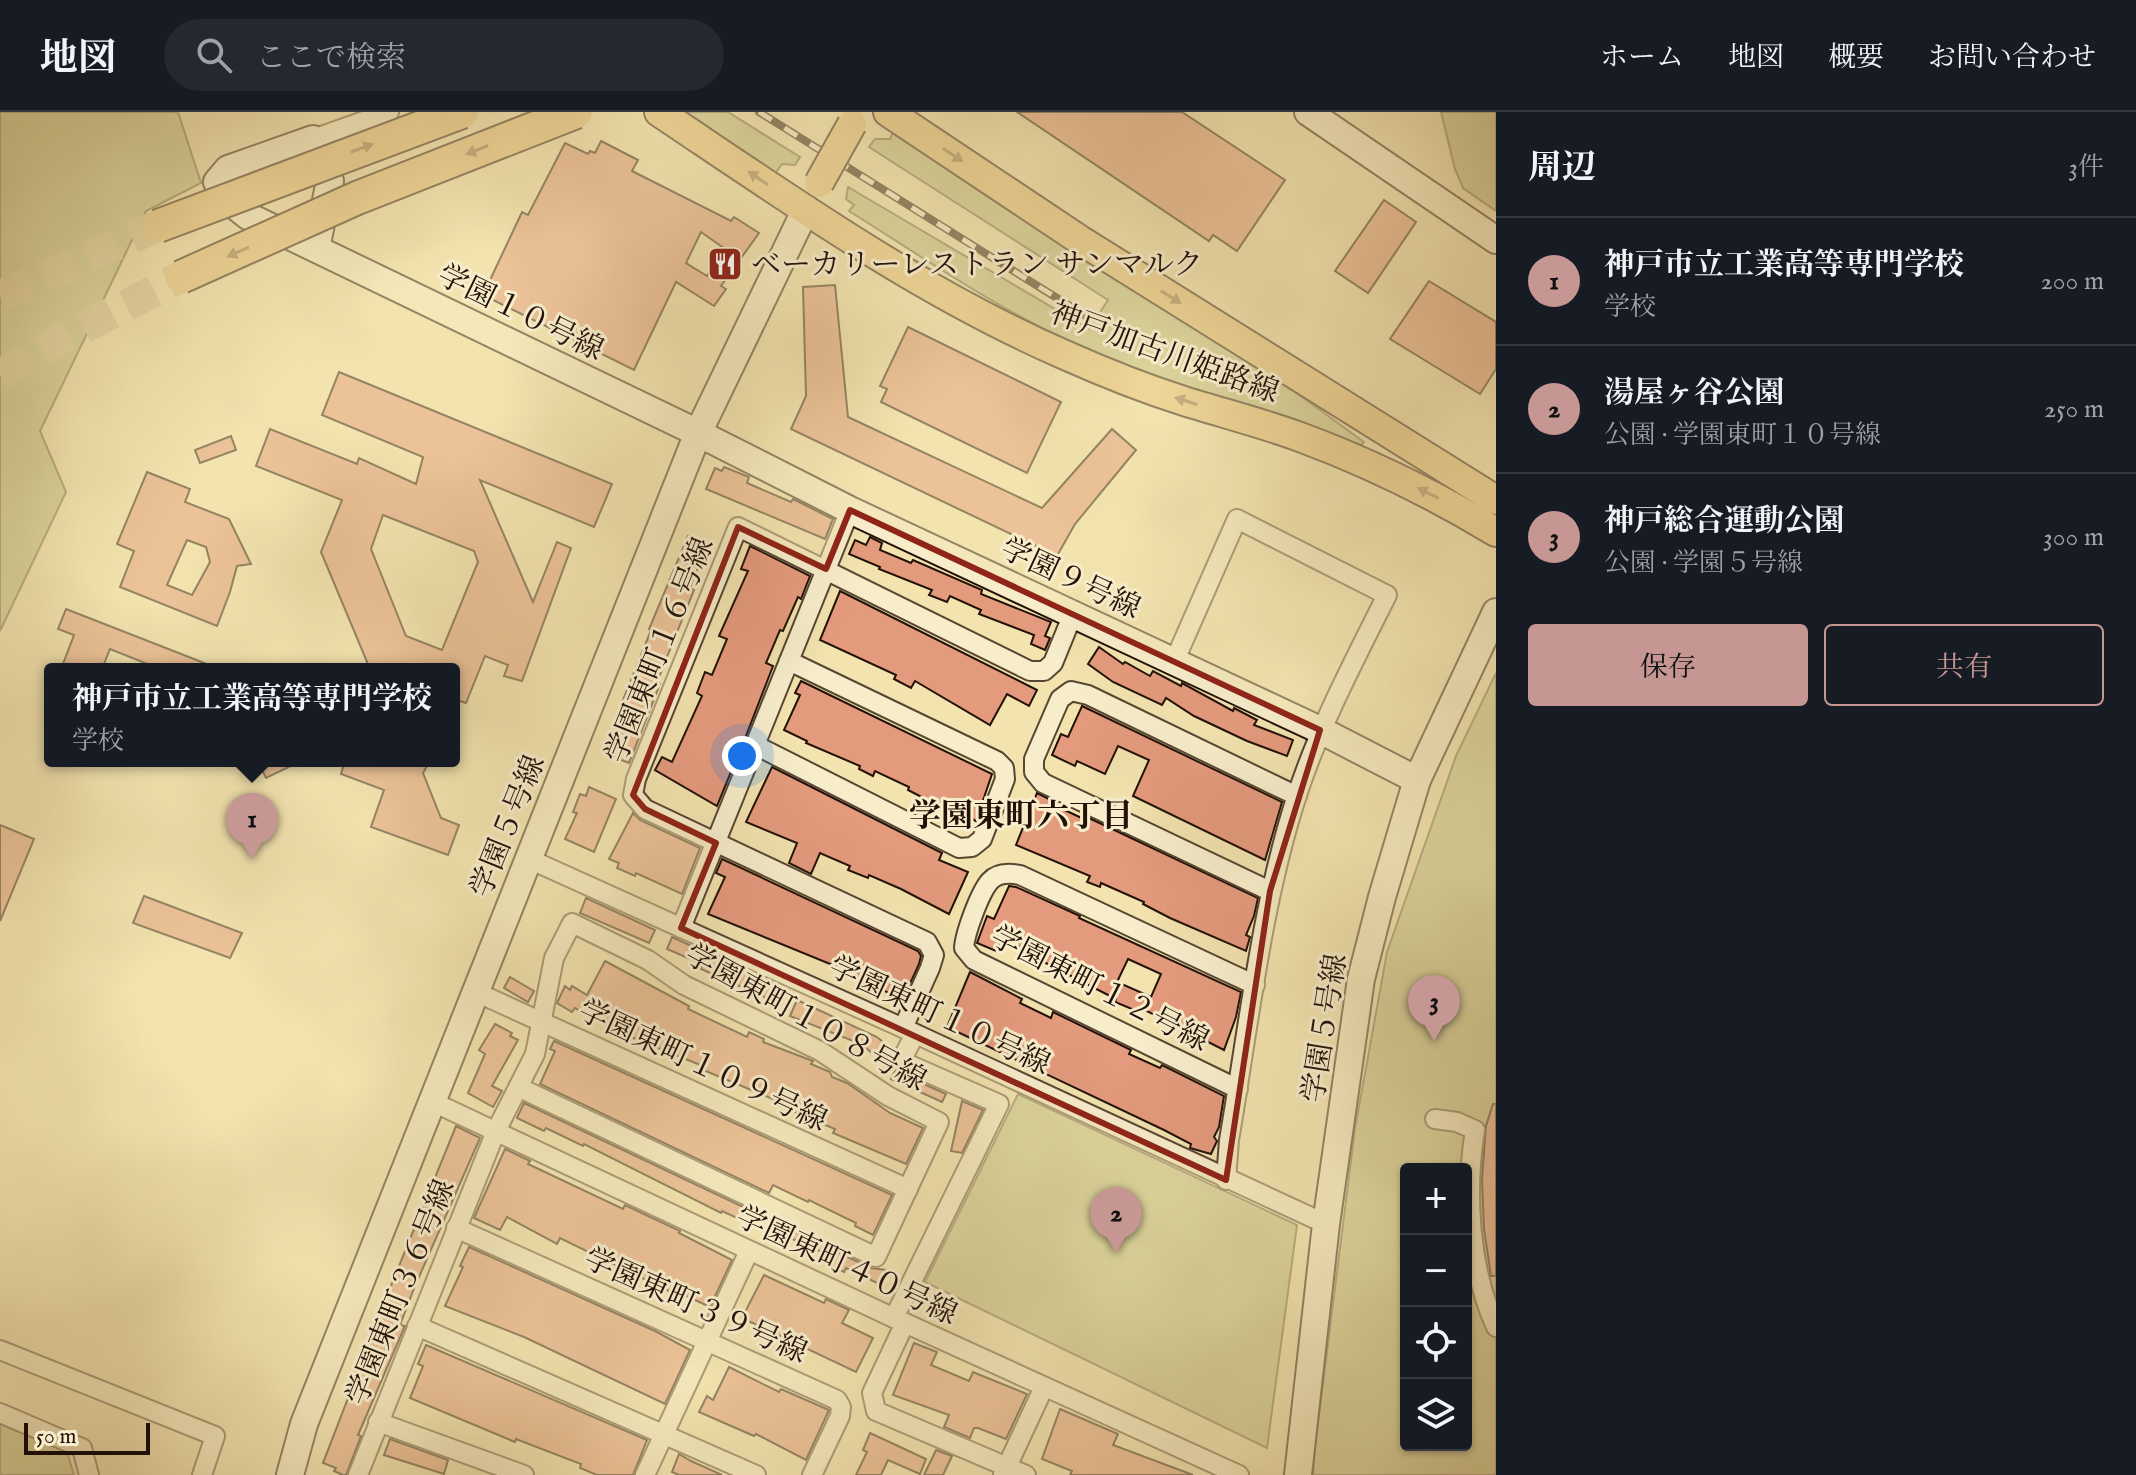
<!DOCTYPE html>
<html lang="ja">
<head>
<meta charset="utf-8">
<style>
	:root { --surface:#171b24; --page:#242831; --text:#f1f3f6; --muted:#9ea1a6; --line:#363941; --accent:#c59692 }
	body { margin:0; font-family:"IM FELL English","Noto Serif JP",serif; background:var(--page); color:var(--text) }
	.controls { position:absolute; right:24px; bottom:24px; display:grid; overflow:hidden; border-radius:8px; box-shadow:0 2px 6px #0004 }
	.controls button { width:72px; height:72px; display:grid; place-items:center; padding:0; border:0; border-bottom:2px solid var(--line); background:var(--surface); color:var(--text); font:40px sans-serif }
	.scale { position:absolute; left:24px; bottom:20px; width:126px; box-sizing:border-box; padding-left:8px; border:4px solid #231108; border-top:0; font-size:22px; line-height:28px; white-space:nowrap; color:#231108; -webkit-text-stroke:6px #f7edcb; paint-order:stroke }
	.you { position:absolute; left:742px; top:644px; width:28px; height:28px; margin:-20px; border:6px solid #fff; border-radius:50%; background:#1a73e8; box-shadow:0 0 0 12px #1a73e833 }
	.badge { display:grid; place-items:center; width:52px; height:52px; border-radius:50%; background:var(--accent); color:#111; font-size:26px; font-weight:700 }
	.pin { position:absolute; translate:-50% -66px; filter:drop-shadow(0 2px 4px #0008) }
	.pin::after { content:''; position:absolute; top:42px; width:28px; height:24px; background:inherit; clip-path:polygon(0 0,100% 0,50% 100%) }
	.popup { position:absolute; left:44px; top:551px; width:416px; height:104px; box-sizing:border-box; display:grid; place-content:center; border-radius:8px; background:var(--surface); filter:drop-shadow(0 2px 6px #0005); font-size:26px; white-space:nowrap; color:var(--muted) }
	.popup b { font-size:30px; color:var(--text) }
	.popup::after { content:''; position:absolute; left:50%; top:100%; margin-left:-16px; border:16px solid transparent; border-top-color:var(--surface) }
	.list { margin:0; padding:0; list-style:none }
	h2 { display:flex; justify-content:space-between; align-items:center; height:104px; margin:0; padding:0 32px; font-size:34px }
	h2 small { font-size:26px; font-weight:400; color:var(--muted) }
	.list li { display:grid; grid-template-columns:52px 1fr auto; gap:24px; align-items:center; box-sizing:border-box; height:128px; padding:0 32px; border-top:2px solid var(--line) }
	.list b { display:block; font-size:30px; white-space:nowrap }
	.list p { margin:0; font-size:26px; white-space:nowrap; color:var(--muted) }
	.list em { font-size:26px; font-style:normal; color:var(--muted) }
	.actions { display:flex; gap:16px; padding:24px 32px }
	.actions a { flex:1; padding:18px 0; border:2px solid var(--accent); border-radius:8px; text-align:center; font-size:28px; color:var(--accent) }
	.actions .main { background:var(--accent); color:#111 }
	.icon { flex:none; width:44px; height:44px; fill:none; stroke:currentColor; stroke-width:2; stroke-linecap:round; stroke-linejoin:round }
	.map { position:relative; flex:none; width:1496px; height:1363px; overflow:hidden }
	header { display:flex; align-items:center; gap:48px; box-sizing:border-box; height:112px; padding:0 40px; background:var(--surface); border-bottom:2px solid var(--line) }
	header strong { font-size:38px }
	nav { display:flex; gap:44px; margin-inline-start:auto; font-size:28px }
	.search { width:560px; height:72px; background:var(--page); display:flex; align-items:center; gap:20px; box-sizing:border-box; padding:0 28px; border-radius:44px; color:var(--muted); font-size:30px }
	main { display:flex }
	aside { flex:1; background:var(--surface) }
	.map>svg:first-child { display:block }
	.green { fill:#c1c186; stroke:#726947; stroke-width:2; fill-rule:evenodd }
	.building { fill:#e49a7d; stroke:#231108; stroke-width:2; fill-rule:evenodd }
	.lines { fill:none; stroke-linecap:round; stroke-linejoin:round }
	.highway-tunnel { stroke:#d3c496; stroke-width:32; stroke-dasharray:32 16; stroke-linecap:butt }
	.street-casing { stroke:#574632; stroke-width:22 }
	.secondary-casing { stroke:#231108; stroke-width:30 }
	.primary-casing { stroke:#231108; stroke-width:32 }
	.street { stroke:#f7edcb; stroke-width:18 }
	.secondary { stroke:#f7edcb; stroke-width:26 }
	.primary { stroke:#e9c278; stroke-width:28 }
	.rail-casing { stroke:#231108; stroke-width:8 }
	.rail { stroke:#f7edcb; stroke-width:5; stroke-dasharray:15; stroke-linecap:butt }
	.primary-bridge-casing { stroke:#231108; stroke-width:32; stroke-linecap:butt }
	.highway-bridge-casing { stroke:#231108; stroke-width:36; stroke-linecap:butt }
	.primary-bridge { stroke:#e9c278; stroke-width:28 }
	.highway-bridge { stroke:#e9c278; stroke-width:32 }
	.oneway { fill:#907246 }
	.marked { fill:none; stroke:#8f2418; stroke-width:6; stroke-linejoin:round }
	.labels { text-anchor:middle; stroke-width:6; stroke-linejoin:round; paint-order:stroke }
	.poi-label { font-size:30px; fill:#231108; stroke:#f7edcb; text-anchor:start }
	.street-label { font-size:30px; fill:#231108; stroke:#f7edcb }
	.neighbourhood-label { font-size:32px; font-weight:bold; fill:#231108; stroke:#f7edcb }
</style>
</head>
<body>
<header>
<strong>地図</strong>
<div class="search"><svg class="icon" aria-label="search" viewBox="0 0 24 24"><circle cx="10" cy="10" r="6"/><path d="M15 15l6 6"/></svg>ここで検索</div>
<nav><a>ホーム</a><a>地図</a><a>概要</a><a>お問い合わせ</a></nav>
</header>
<main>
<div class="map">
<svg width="1496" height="1363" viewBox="0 0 1496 1363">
	<rect width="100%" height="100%" fill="#f2e3af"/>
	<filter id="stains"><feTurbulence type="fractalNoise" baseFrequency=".0025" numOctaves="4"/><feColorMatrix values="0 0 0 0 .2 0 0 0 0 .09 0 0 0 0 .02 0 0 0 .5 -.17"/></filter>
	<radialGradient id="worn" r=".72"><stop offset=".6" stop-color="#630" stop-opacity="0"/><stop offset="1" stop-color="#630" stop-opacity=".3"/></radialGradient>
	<!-- green -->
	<g class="green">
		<polygon points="0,0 178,0 201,71 146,99 40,319 66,380 0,519"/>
		<polygon points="679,0 728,0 800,45 795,53 782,52 774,63"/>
		<polygon points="1441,0 1496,0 1496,99 1463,76 1455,57"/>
		<path d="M893,20L1246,244L1364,330L1361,333C1268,302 1170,274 1080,234C1000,199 924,146 849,99L854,93L846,87L848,75L1089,217L1108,188L869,35L875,27H890Z"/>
		<path d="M1496,561V1363H1313L1315,1335L1355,1017L1387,840L1456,644ZM1406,1057H1466V1333H1406Z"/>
		<polygon points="1018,982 1297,1113 1267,1336 925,1170"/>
		<polygon points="0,1307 65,1334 74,1363 0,1363"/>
	</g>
	<!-- building -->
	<g class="building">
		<polygon points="1017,0 1182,0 1285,68 1237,139 1213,123 1209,129"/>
		<path d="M601,29L638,48L632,59L731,109L734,105L759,121L721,174L726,177L714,194L676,170L634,258L483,183L522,100L528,103L565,31L588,42L590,39L595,41ZM701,120L725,137L707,164L686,151Z"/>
		<polygon points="1384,88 1416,110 1368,181 1335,159"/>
		<polygon points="1429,169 1496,210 1496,257 1480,282 1390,227"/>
		<polygon points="835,173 848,305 1042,396 1112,317 1136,338 1075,412 1057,444 791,317 806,284 803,175"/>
		<polygon points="908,215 1061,290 1027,361 881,290 887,277 880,274"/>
		<path d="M339,260L612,372L594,415L480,368L533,490L557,430L571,436L522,569L504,564L508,553L485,544L466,591L454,587V557H370L321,440L342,388L256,354L270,317L357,352L359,346L416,372L423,345L322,303ZM383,403L474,439L478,450L442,538L406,524L371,437Z"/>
		<polygon points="231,324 236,338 200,351 195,338"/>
		<polygon points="724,355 749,365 747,371 791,390 793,387 833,407 825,427 706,377 715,356 722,359"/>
		<path d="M147,360L190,377L185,390L229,407L251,452L237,454L230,480L217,514L120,475L134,439L117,432ZM187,428L206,435L210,450L192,483L167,473Z"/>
		<polygon points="688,424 707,432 690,476 694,478 657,570 660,572 629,651 608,643 621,610 615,608 651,518 649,517"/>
		<polygon points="870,425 882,431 880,438 911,451 913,448 982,478 981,482 1051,510 1045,524 1050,526 1045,538 1031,532 1034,523 979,502 981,498 950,484 947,490 929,483 932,478 879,457 880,455 849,442 855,428 866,433"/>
		<polygon points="750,434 810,464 801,487 798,485 783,519 780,518 766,551 773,554 744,629 737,627 727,652 733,655 717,694 655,658 662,645 672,650 702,584 697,581 705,560 712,563 727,527 719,524 748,459 741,457"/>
		<polygon points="840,479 1037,578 1029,594 1007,582 990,613 915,569 911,576 894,567 896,563 820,528"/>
		<polygon points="66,497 217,556 217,557 160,557 110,537 102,557 61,557 74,523 58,517"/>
		<polygon points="1099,535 1123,552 1125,550 1150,564 1153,559 1181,574 1182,571 1233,599 1234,596 1257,608 1254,613 1293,628 1287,644 1247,629 1194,604 1166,586 1162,593 1113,570 1088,552"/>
		<polygon points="801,569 992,662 976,709 957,700 956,703 908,678 909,675 875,659 873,664 859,657 860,654 806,631 807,629 784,618 800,583 795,581"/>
		<polygon points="1082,594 1282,690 1265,748 1133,684 1149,648 1118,634 1105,662 1077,649 1075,654 1052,643 1061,622 1068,625"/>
		<polygon points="258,649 301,649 266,666"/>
		<polygon points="345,649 430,649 423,661 441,706 459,713 448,743 371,715 384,678 341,662"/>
		<polygon points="772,655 942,741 939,748 968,760 949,802 901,777 869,763 868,766 848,758 850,754 820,741 811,762 789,751 797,731 746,710"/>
		<polygon points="589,675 616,687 594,740 565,727 577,701 573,700 580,682 586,684"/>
		<polygon points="1037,681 1057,691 1056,694 1088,709 1089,706 1258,786 1254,804 1246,823 1250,825 1246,839 1170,806 1143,792 1144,790 1101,771 1100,775 1087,770 1090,764 1016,733"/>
		<polygon points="633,701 640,708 700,736 682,782 636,761 635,764 617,756 619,751 609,747"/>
		<polygon points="0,713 34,727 0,809"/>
		<polygon points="722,747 918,839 921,844 919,852 903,887 838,859 840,856 708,802 725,765 716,761"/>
		<path d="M1009,774L1016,775L1080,804L1079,806L1241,880L1236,905L1224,938L1141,896L1139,900L1115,890L1116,887L1034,845L1036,842L1002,827L996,839L977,831L987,804L994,807ZM1128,847L1161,862L1151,885L1117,870Z"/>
		<polygon points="144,784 242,821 230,846 133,811"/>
		<polygon points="586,786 655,818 649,831 580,801"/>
		<polygon points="672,825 784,877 778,891 701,857 702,852 667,837"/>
		<polygon points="605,849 689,894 688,897 747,925 749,920 764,927 763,930 813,949 811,952 830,960 832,965 847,971 890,1001 923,1016 906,1052 833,1021 835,1017 778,993 780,990 701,957 703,954 621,921 575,896 572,900 557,891 565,874 570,878 572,874 587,883"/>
		<polygon points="970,860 1022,887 1020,891 1051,906 1053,900 1131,938 1129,942 1160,956 1162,953 1224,984 1219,1015 1214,1025 1217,1029 1211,1042 1190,1036 1191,1032 1164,1018 947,915"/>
		<polygon points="510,865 534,879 528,890 504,876"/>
		<polygon points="797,888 877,925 893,938 892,941 884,951 861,932 790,904"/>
		<polygon points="495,912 512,921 510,924 518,928 492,974 502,979 493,995 468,981 485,942 479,938"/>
		<polygon points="554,929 892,1083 873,1123 855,1114 856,1111 809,1088 808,1090 773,1073 769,1081 540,972 555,939 550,937"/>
		<polygon points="895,959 946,982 942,990 891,967"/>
		<polygon points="962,989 983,998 962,1041 951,1039"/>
		<polygon points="524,991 758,1102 756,1106 751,1104 748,1111 722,1099 721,1101 584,1032 583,1034 546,1016 544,1019 517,1006"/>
		<polygon points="1493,992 1496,992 1496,1164 1491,1164 1484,1117 1482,1067 1486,1014"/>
		<polygon points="456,1014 480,1026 415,1174 400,1213 405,1214 358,1323 361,1324 346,1363 343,1363 334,1359 336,1356 323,1351 355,1268 353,1267"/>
		<polygon points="505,1037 530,1049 528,1052 623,1097 625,1093 680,1119 679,1121 732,1148 710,1195 684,1183 683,1186 560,1126 557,1132 507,1105 500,1118 474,1106"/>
		<polygon points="778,1112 871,1156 886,1158 879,1172 846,1156 844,1160 830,1154 833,1148 825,1144 826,1142 798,1129 789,1126 787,1130 773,1123"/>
		<polygon points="469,1135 655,1219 690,1238 665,1292 524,1225 445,1194 463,1155 460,1154"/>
		<polygon points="764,1163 824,1191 826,1187 849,1198 842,1211 873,1226 856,1260 742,1206"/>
		<polygon points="914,1231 937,1240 931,1253 969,1269 973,1260 1027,1282 1006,1327 978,1316 974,1316 970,1326 944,1315 949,1303 893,1283"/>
		<polygon points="426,1233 647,1328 633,1363 597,1363 580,1356 581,1352 516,1327 515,1330 410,1286 423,1254 418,1252"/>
		<polygon points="729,1255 779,1280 781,1277 829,1298 806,1348 756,1322 754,1324 699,1300 707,1284 713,1288"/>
		<polygon points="1060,1297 1118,1322 1113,1333 1193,1363 1070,1363 1072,1359 1042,1347"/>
		<polygon points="870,1321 926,1347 920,1362 888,1348 881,1363 856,1363 867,1340 863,1338"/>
		<polygon points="390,1327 448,1348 444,1362 384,1343"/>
		<polygon points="936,1338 952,1344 943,1363 924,1363"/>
		<polygon points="679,1342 691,1349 722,1363 679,1363 672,1360"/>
	</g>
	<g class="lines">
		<!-- highway-tunnel -->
		<g class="highway-tunnel">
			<polyline points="0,184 158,114"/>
			<polyline points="0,263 59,228 181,165"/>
		</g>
		<!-- street casing -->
		<g class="street-casing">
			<g id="street">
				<polyline points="313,27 389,0"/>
				<path d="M1174,550L1237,407L1387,483C1354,549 1320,613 1297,683C1261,794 1249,913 1229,1028L1226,1068"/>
				<polyline points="755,633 959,736 972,735 982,727 1005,667 1004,656 997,649 789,549"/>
				<polyline points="529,747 903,916 1326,1112"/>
				<polyline points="1270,779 1043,671 1034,660 1034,647 1060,587 1071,579 1088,583 1297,684"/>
				<polyline points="681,816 850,398"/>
				<polyline points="476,880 908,1077"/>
				<polyline points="903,916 930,856 934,843 927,830 645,697 633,683 636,667 738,415 1030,559 1044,559 1053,551 1073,502"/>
				<path d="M1238,977L974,848L964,836C965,821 980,780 990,769C998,760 1010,761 1020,763L1255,873"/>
				<polyline points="433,990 894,1206 1239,1363"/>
				<path d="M1435,1007L1457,1010L1475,1018C1465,1080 1469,1156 1496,1215"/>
				<polyline points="456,1116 837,1288 841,1295 840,1304 812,1363"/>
				<polyline points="894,1206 999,992 901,949 915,922"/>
				<polyline points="905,1211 872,1281 876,1299 1026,1363"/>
				<polyline points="417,1214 756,1363"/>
				<polyline points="0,1238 215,1324 202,1363"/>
				<polyline points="0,1301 82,1336 89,1363"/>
				<polyline points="378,1310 524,1363"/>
				<polyline points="358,1363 496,1019 535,942 554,846 572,811 648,848 684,873 820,939 888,984 939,1010 876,1145 518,975"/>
				<polyline points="645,1363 749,1139"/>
				<polyline points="1003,1363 1044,1275"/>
			</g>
		</g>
		<!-- secondary casing -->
		<g class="secondary-casing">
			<g id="secondary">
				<polyline points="1308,0 1496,128"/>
				<polyline points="316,136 330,69 313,27 228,57 217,70 224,85 248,104 698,321 850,398 1320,618 1417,668"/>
				<polyline points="290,1363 304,1312 698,321 806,97"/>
				<polyline points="1298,1363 1326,1112 1361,867 1382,785 1417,668 1496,500"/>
			</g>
		</g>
		<!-- primary casing -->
		<g class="primary-casing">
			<g id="primary">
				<path d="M659,0C789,87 920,180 1065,243C1103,260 1143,276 1184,289C1222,301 1262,311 1300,325C1368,350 1433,382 1496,420"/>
				<polyline points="888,0 1080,128 1496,388"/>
			</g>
		</g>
		<!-- street -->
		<use href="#street" class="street"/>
		<!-- secondary -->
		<use href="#secondary" class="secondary"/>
		<!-- primary -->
		<use href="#primary" class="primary"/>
		<!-- rail casing -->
		<g class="rail-casing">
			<polyline id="rail" points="759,0 1089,206"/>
		</g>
		<!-- rail -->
		<use href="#rail" class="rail"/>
		<!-- primary-bridge casing -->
		<g class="primary-bridge-casing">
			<polyline id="primary-bridge" points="819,71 852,12"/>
		</g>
		<!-- highway-bridge casing -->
		<g class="highway-bridge-casing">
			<g id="highway-bridge">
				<polyline points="158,114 462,0"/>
				<polyline points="181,165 357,86 576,0"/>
			</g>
		</g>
		<!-- primary-bridge -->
		<use href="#primary-bridge" class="primary-bridge"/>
		<!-- highway-bridge -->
		<use href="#highway-bridge" class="highway-bridge"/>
	</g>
	<!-- one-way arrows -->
	<defs><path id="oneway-solid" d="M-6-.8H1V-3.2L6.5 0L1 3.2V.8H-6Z" transform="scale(2)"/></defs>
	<g class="oneway">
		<use href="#oneway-solid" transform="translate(362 36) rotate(-20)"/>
		<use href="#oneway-solid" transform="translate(477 38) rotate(158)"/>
		<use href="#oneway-solid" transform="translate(953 43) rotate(34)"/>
		<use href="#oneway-solid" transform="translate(758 66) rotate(-146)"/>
		<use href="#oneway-solid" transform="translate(238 140) rotate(156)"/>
		<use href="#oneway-solid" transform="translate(1171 185) rotate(32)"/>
		<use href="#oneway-solid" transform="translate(1186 289) rotate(-162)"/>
		<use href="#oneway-solid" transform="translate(1428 381) rotate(-153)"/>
	</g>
	<!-- marked area -->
	<path d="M0 0H1496V1363H0ZM850,398L1320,618L1270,779L1226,1068L681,816L716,731L645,697L633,683L738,415L826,457Z" fill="#f2e3af" fill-opacity=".55" fill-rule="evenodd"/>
	<path class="marked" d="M850,398L1320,618L1270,779L1226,1068L681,816L716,731L645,697L633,683L738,415L826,457Z"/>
	<!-- icons -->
	<defs>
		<g id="restaurant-square" transform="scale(1.8)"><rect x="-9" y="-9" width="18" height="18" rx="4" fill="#8f2418" stroke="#f7edcb"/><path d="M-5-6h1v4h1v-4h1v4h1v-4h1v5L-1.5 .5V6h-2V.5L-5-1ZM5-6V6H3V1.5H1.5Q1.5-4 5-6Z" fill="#fff"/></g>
	</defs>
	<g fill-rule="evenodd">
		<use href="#restaurant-square" x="725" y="152"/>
	</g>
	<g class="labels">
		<!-- poi labels -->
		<g class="poi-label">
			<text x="751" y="162">ベーカリーレストラン サンマルク</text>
		</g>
		<!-- street labels -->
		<g class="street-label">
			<text transform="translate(521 200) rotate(26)" y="10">学園１０号線</text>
			<text transform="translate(1165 240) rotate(20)" y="10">神戸加古川姫路線</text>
			<text transform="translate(1071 466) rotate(25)" y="10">学園９号線</text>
			<text transform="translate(659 538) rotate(-68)" y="10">学園東町１６号線</text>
			<text transform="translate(507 714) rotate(-68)" y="10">学園５号線</text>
			<text transform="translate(1100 876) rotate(27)" y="10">学園東町１２号線</text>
			<text transform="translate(940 903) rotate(25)" y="10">学園東町１０号線</text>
			<text transform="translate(806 905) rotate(29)" y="10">学園東町１０８号線</text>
			<text transform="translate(1324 916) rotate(-81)" y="10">学園５号線</text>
			<text transform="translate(703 953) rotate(25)" y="10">学園東町１０９号線</text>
			<text transform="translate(847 1153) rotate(25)" y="10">学園東町４０号線</text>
			<text transform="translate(400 1180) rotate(-68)" y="10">学園東町３６号線</text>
			<text transform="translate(696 1193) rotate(24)" y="10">学園東町３９号線</text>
		</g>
		<!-- neighbourhood labels -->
		<g class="neighbourhood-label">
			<text x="1021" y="714">学園東町六丁目</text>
		</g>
	</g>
	<rect width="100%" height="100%" filter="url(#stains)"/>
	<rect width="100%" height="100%" fill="url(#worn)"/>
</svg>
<div class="controls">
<button>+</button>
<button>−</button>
<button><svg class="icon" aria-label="locate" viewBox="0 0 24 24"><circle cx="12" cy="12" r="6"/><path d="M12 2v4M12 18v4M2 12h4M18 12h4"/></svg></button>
<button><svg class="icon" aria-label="layers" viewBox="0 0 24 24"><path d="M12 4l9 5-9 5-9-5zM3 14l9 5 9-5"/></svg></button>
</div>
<div class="scale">50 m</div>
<div class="you"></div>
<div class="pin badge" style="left:252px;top:747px">1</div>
<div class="popup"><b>神戸市立工業高等専門学校</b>学校</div>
<div class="pin badge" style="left:1116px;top:1141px">2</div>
<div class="pin badge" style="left:1434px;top:929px">3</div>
</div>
<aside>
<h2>周辺<small>3件</small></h2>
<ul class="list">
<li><span class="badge">1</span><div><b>神戸市立工業高等専門学校</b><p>学校</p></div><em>200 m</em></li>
<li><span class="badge">2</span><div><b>湯屋ヶ谷公園</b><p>公園 · 学園東町１０号線</p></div><em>250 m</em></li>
<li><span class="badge">3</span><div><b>神戸総合運動公園</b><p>公園 · 学園５号線</p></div><em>300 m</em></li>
</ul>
<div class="actions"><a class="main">保存</a><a>共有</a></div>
</aside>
</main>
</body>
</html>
